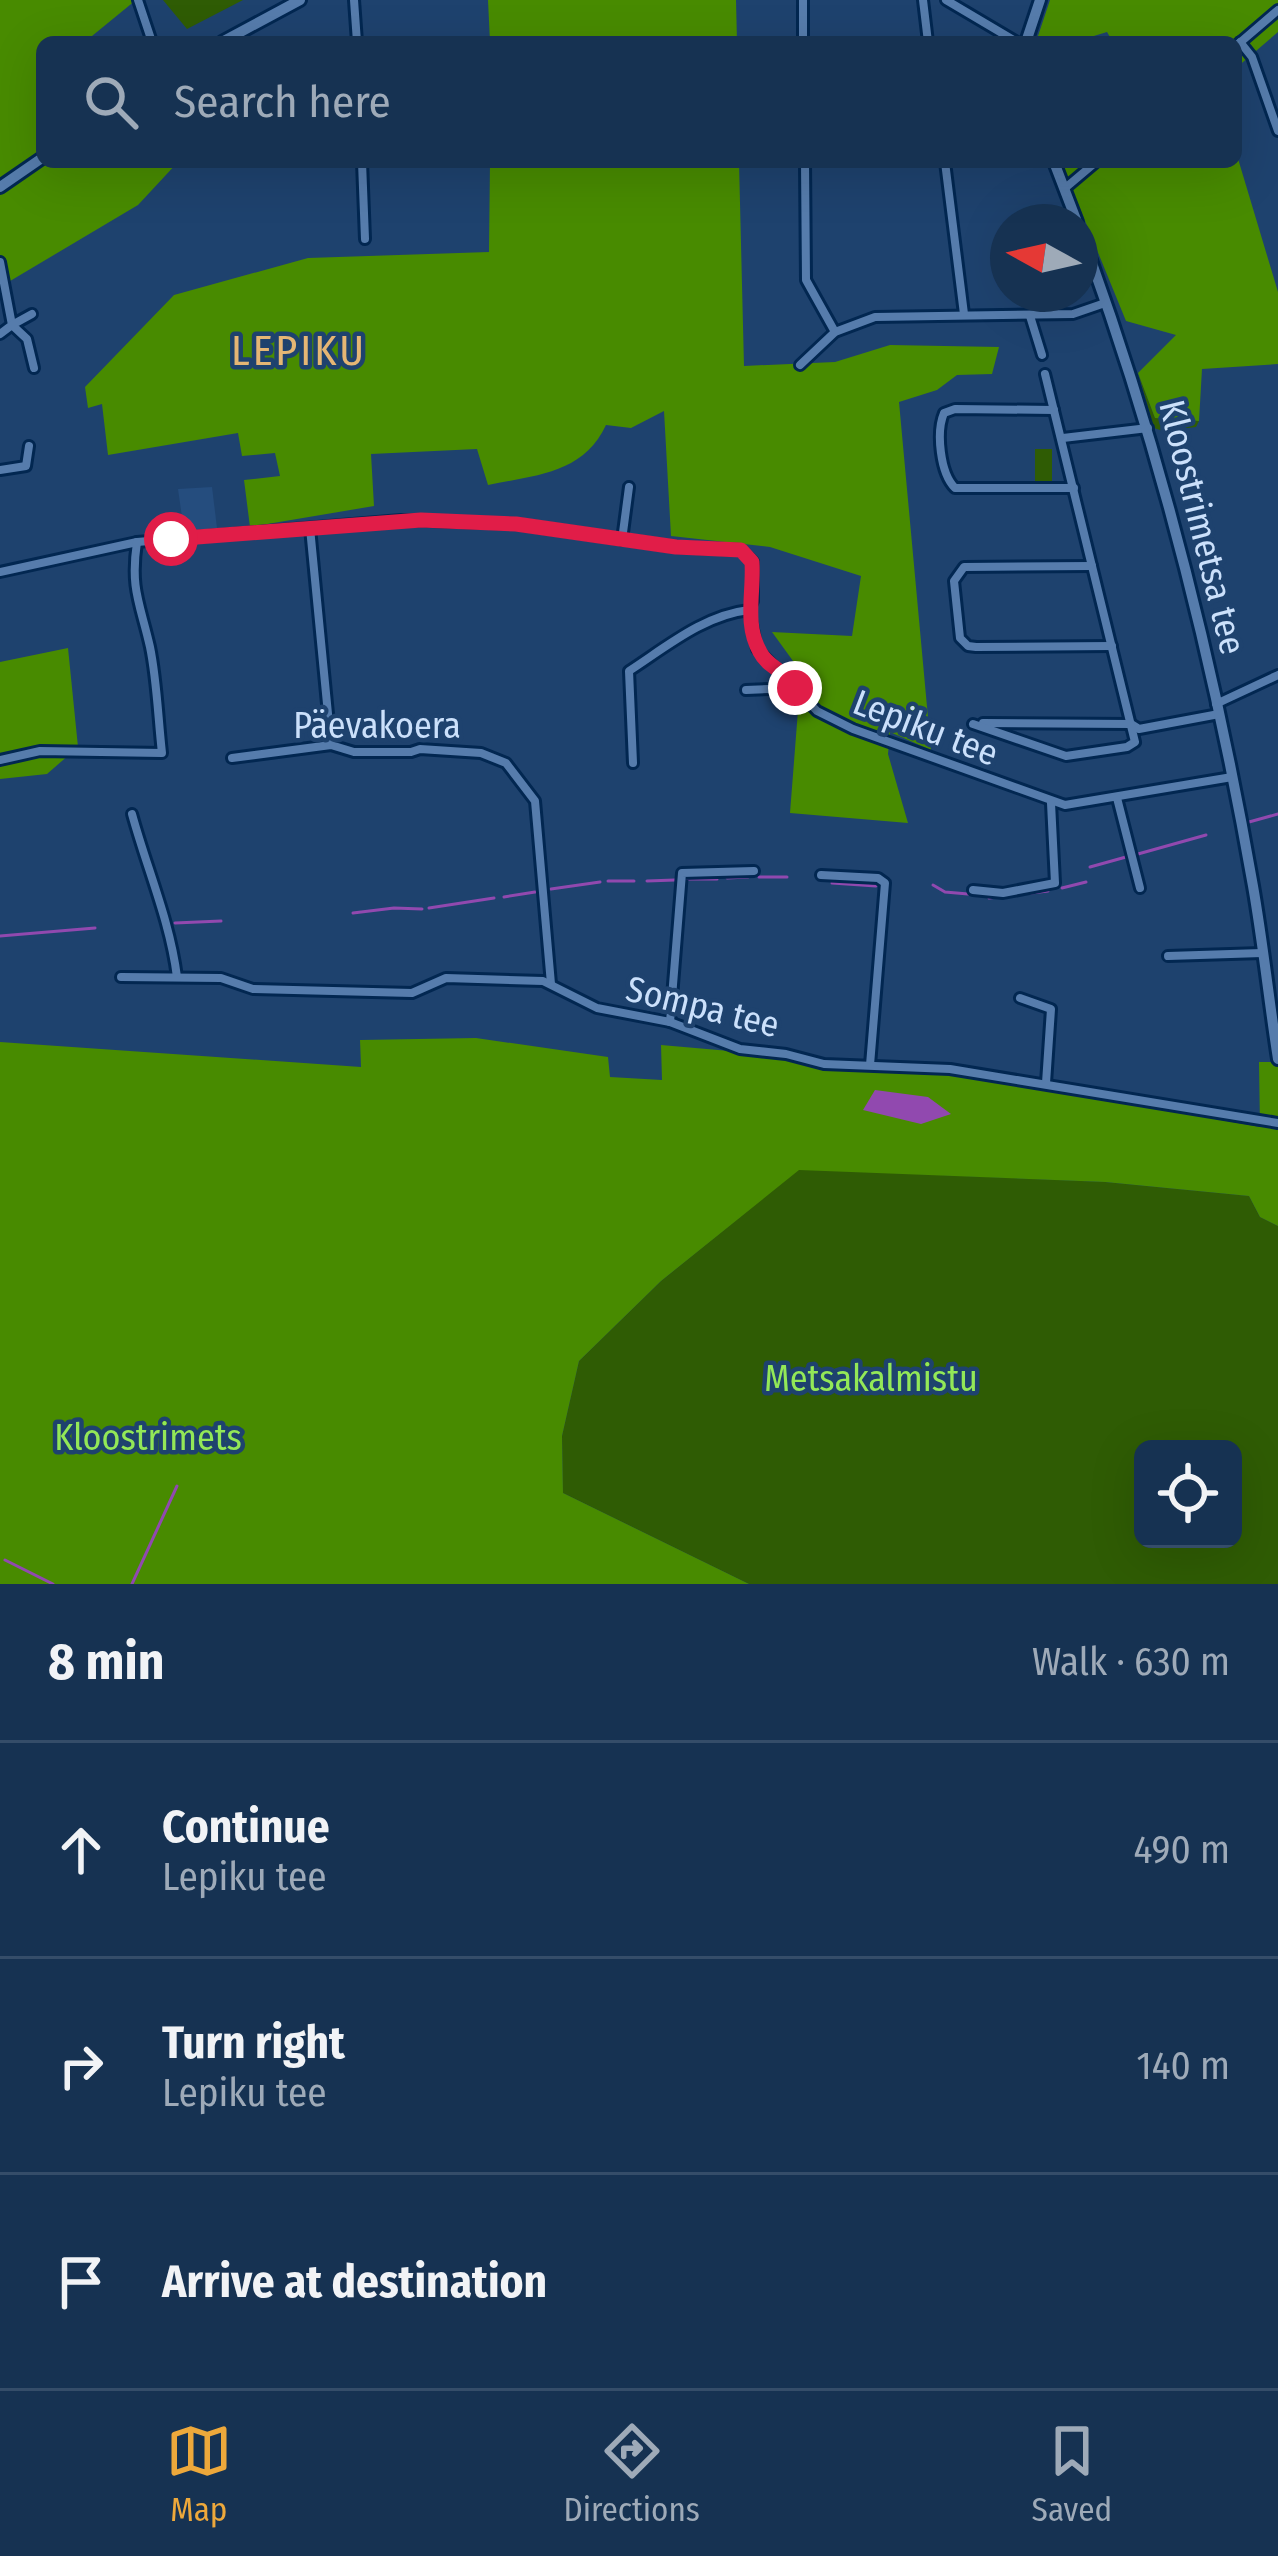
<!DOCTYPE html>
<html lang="en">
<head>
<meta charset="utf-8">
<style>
	:root { --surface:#163252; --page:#233e5c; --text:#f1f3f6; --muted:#9eaab8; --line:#354d69; --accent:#eda83b }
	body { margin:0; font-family:"Fira Sans Condensed",sans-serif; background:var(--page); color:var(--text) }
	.controls { position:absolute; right:36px; bottom:36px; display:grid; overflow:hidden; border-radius:18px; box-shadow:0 12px 48px #0002 }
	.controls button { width:108px; height:108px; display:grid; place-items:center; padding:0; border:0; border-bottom:3px solid var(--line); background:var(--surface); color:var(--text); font:60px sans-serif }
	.compass { position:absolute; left:990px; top:204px; width:108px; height:108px; border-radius:50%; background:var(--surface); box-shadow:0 12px 48px #0002; rotate:278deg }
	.stop { position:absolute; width:36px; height:36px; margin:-27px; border:9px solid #e11d48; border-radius:50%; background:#fff }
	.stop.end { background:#e11d48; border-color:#fff; box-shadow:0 3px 12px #0008 }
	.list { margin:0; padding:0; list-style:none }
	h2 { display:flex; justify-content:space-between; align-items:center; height:156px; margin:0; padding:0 48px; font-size:51px }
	h2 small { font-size:39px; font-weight:400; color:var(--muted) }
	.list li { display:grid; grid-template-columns:78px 1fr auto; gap:36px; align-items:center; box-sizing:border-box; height:216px; padding:0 48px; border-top:3px solid var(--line) }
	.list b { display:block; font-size:45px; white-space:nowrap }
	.list p { margin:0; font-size:39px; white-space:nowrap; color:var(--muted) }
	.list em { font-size:39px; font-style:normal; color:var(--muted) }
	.icon { flex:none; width:66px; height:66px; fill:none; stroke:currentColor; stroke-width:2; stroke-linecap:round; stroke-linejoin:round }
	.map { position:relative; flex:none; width:1278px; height:1584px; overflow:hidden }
	.search { position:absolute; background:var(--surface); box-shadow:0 12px 48px #0002; left:36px; right:36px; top:36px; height:132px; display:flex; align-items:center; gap:30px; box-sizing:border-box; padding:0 42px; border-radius:18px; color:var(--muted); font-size:45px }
	.sheet { height:804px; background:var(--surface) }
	nav { display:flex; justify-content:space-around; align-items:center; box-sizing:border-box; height:168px; border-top:3px solid var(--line); background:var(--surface); font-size:33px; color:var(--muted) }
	nav a { display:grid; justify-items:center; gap:6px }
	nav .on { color:var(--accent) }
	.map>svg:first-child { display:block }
	.built { fill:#254d7e }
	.green { fill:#2f5c04; fill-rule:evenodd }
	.forest { fill:#488b00 }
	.water { fill:#9149af }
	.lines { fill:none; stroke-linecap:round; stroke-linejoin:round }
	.stream { stroke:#9149af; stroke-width:3 }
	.street-casing { stroke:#022751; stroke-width:14 }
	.secondary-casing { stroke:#022751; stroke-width:16 }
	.street { stroke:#567cac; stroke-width:8 }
	.secondary { stroke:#567cac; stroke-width:10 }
	.route { stroke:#e11d48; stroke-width:15 }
	.labels { text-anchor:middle; stroke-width:9; stroke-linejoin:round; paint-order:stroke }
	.street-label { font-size:36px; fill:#cbe0fb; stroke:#1e426e }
	.park-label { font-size:36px; fill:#93e857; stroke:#1e426e }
	.quarter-label { font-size:42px; letter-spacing:3px; fill:#e5b674; stroke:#1e426e }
</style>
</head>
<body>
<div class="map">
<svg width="1278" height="1584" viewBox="0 0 1278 1584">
	<rect width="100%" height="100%" fill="#1e426e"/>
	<!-- built -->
	<polygon class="built" points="212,487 217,528 184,531 178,489"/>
	<!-- green -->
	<g class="green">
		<polygon points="163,0 243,0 187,29"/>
		<polygon points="1138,373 1155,418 1199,421 1196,427 1163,431 1154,428"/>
		<rect x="1035" y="449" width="17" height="35"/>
		<path d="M799,1169L1105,1182L1249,1196L1260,1217L1278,1226V1584H749L563,1493L562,1436L579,1361L661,1281ZM1143,1449H1233V1539H1143Z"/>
	</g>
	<!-- forest -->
	<g class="forest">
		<polygon points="0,0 136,0 92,36 92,42 42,42 42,162 178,162 138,205 0,287"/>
		<polygon points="488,0 736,0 737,42 490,42"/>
		<polygon points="1050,0 1278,0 1278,32 1236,68 1236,42 1113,42 1107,32 1074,42 1036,42"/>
		<polygon points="1236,152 1278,292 1278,364 1202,369 1199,421 1155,418 1138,373 1176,335 1126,321 1061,162 1236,162"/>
		<path d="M490,162H739L744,366L835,362L890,345L999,347L992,374L957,375L937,390L899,402L931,750L890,732L888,754L908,823L790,813L801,672L772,632L852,636L861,576L770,547L671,536L664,411L631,428L606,425C583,474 536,475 488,485L477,449L371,454L374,506L250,527L244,480L280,476L275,453L242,456L238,433L108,455L102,404L88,408L85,387L174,295L308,258L489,252Z"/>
		<polygon points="68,648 78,747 47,774 0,779 0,662"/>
		<polygon points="476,1038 608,1057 610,1077 662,1080 661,1045 776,1055 821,1069 930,1072 990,1078 1260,1127 1259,1062 1278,1062 1278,1226 1260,1217 1249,1196 1105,1182 799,1170 661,1281 579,1361 562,1436 563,1493 749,1584 0,1584 0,1042 361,1067 360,1040"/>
	</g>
	<!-- water -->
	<polygon class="water" points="875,1090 928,1097 951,1114 921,1124 863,1110"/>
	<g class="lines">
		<!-- stream -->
		<g class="stream">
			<polyline points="1249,822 1278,814"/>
			<polyline points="1138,854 1206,835"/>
			<polyline points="1090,867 1126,857"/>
			<polyline points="759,877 787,877"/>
			<polyline points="727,878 748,877"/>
			<polyline points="686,879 717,879"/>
			<polyline points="608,881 634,881"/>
			<polyline points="647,881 675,880"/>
			<polyline points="832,883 876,886"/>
			<polyline points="933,885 945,892 968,894"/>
			<polyline points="1062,888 1086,882"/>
			<polyline points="551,889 600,882"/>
			<polyline points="504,897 535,892"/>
			<polyline points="989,898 1048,891"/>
			<polyline points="429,908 494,898"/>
			<polyline points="353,913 394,908 422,909"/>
			<polyline points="175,923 221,921"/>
			<polyline points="0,936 95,928"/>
			<polyline points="5,1560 53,1584"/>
			<polyline points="132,1584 177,1486"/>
		</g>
		<!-- street casing -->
		<g class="street-casing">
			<g id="street">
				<polyline points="138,0 152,42"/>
				<polyline points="354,0 357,42"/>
				<polyline points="803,0 803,42"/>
				<polyline points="923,0 928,42"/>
				<polyline points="946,0 1017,42"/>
				<polyline points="1240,42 1252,57 1278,131"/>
				<polyline points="1236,46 1278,10"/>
				<polyline points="362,162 365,239"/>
				<polyline points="805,162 806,280 835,332"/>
				<polyline points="945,162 964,314"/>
				<polyline points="1064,189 1096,162"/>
				<polyline points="0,262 12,325 0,334"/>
				<polyline points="32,314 12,325 27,339 34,368"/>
				<polyline points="1030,316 1042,355"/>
				<polyline points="800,365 835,332 875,317 1073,314 1105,303"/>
				<path d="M1054,410L955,409L944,413C936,432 940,473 955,488H1074"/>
				<polyline points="1063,438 1148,428"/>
				<polyline points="0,470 26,466 29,446"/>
				<polyline points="310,528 331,745"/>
				<polyline points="622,540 629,487"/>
				<polyline points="1092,566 964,567 954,581 960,638 968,646 976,647 1112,646"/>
				<polyline points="0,572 137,542 401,520 516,524 676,547 741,550 753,562 753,601 749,610 757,649 817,711 853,729 1065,805 1232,777"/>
				<polyline points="746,690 795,688"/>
				<polyline points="1216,704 1278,675"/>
				<polyline points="983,723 1131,724 1139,729 1219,714"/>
				<polyline points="973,724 1066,756 1127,747 1135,742 1045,374"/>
				<polyline points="232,758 331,745 354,752 411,752 420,749 481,753 506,763 535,801 551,984"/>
				<path d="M0,760L40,751L162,753C158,718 157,681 150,647C140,603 130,589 137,542"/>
				<path d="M633,763L629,671C666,647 704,615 749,610"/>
				<polyline points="1117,798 1140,888"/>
				<path d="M132,814C147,869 170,921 177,977"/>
				<polyline points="821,875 878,878 885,883 870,1065"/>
				<polyline points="973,890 1003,893 1055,883 1051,803"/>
				<polyline points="1168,956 1262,953"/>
				<polyline points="121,977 221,978 253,989 412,993 446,978 543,981 597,1008 670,1022 740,1049 786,1054 824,1064 950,1069 1278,1123"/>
				<polyline points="1020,998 1051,1009 1046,1083"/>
				<polyline points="670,1022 682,873 754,871"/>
			</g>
		</g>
		<!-- secondary casing -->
		<g class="secondary-casing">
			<g id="secondary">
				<polyline points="222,42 300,0"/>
				<polyline points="1026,42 1040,0"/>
				<polyline points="1054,162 1077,222"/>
				<polyline points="0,187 42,158"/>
				<path d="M1080,230C1159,443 1214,663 1253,886C1263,943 1269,1001 1278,1059"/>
			</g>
		</g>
		<!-- street -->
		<use href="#street" class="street"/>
		<!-- secondary -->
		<use href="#secondary" class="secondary"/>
	</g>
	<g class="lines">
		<!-- route -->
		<path class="route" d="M171,539L421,520L516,524L676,547L741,550L752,562C754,593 744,624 760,652C768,668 787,671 795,688"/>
	</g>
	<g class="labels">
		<!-- street labels -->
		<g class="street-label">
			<text transform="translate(1203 527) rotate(76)" y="13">Kloostrimetsa tee</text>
			<text x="377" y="738">Päevakoera</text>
			<text transform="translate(926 727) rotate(21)" y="13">Lepiku tee</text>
			<text transform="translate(703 1006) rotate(14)" y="13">Sompa tee</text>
		</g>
		<!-- park labels -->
		<g class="park-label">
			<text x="871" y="1391">Metsakalmistu</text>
			<text x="148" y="1450">Kloostrimets</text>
		</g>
		<!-- quarter labels -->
		<g class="quarter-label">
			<text x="299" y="365">LEPIKU</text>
		</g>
	</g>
</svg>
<div class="controls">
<button><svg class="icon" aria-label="locate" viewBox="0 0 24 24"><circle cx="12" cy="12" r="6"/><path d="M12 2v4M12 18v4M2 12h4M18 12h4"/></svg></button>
</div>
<svg class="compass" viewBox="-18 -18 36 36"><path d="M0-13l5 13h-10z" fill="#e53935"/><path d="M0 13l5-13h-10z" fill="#9eaab8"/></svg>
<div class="stop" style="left:171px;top:539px"></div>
<div class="stop end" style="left:795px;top:688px"></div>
<div class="search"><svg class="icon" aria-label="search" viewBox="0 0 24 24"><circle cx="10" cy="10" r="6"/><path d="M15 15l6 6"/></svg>Search here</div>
</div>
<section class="sheet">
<h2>8 min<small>Walk · 630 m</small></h2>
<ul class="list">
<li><svg class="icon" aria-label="ahead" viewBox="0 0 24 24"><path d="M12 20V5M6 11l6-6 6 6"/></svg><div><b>Continue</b><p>Lepiku tee</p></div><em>490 m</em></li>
<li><svg class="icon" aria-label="right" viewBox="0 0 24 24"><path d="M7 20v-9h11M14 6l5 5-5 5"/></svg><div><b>Turn right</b><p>Lepiku tee</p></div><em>140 m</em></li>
<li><svg class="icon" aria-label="arrive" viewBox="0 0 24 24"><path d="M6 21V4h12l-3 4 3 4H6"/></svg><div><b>Arrive at destination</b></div></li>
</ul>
</section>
<nav>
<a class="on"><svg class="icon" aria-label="map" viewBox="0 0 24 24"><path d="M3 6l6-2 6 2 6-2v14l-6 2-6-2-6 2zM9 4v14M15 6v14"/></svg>Map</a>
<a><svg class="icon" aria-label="directions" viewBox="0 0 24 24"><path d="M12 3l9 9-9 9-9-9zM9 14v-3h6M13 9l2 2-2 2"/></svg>Directions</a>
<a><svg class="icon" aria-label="saved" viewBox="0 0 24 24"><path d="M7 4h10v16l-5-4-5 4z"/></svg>Saved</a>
</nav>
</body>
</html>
